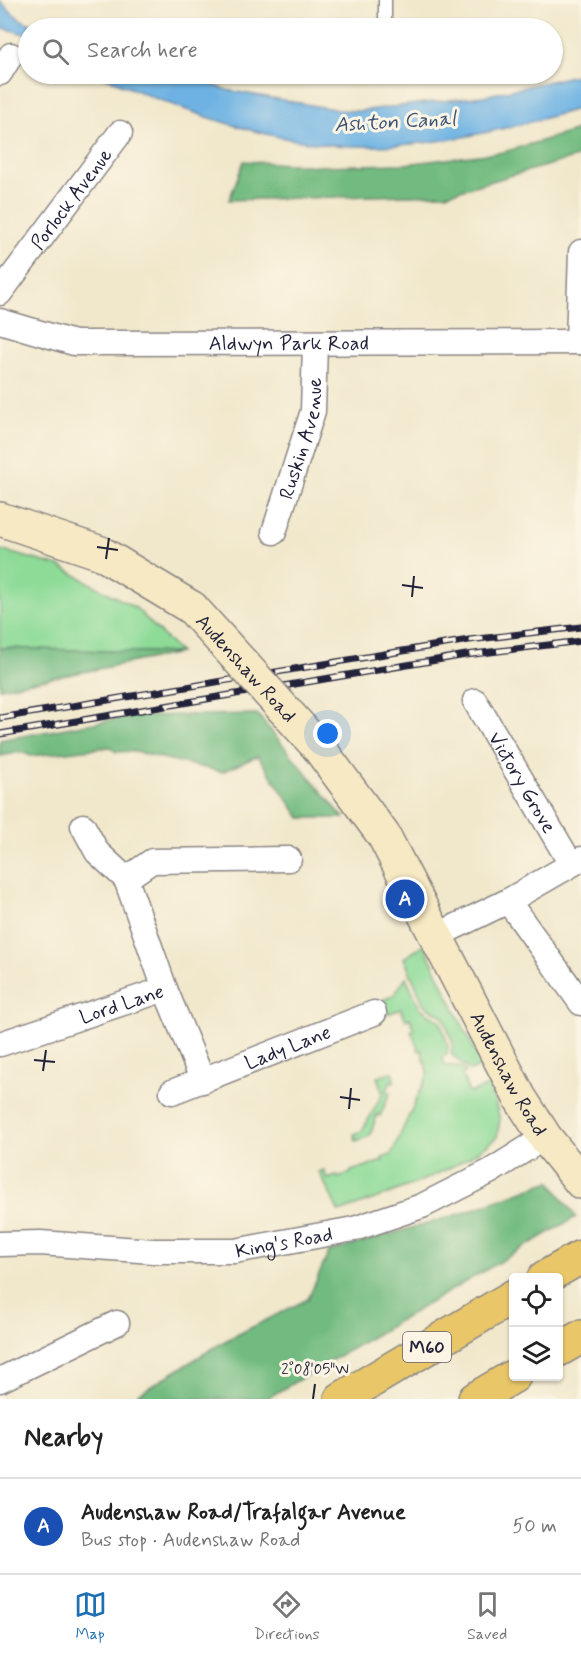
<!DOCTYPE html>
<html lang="en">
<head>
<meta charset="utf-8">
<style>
	:root { --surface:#fff; --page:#f6f6f6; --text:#222; --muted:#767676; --line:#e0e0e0; --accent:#1f6fb2 }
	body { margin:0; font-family:Mynerve,sans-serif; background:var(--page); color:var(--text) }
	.controls { position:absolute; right:18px; bottom:18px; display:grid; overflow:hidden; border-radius:6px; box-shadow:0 2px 4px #0004 }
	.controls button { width:54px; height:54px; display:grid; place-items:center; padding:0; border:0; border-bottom:2px solid var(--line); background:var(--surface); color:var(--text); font:30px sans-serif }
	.you { position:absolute; left:328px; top:734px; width:21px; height:21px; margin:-15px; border:4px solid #fff; border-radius:50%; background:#1a73e8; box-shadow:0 0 0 9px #1a73e833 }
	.badge { display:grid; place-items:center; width:39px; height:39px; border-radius:50%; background:var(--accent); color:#fff; font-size:20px; font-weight:700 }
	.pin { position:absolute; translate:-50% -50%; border:3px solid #fff; box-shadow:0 2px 6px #0006 }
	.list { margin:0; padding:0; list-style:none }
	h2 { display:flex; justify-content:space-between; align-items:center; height:78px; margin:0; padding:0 24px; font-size:26px }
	h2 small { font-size:20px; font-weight:400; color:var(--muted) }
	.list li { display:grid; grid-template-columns:39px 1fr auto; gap:18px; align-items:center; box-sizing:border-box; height:96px; padding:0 24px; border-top:2px solid var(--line) }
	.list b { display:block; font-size:22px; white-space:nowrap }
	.list p { margin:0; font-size:20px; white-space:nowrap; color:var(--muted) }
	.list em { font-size:20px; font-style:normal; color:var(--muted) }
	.icon { flex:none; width:33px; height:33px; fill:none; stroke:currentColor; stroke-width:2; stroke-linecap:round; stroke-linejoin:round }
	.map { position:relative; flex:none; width:581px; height:1399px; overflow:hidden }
	.search { position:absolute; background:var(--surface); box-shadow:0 2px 4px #0004; left:18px; right:18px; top:18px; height:66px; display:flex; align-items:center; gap:15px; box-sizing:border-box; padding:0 21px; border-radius:33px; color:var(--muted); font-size:22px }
	.sheet { height:174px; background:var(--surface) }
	nav { display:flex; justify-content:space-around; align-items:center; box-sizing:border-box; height:84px; border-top:2px solid var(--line); background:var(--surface); font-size:16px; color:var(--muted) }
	nav a { display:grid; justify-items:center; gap:3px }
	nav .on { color:var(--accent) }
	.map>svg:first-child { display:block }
	.green { fill:#8edb98; stroke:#587e6a; stroke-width:1.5 }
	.forest { fill:#72bb80; stroke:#4a6e5e; stroke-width:1.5 }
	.water { fill:#6db2e3; stroke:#486a8f; stroke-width:1.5 }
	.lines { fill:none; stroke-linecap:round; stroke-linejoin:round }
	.lane-casing { stroke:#8a8584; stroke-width:15 }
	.street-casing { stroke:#8a8584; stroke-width:27 }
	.secondary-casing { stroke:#8a8584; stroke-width:36 }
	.highway-casing { stroke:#8a8584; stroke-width:36 }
	.lane { stroke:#fff; stroke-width:12 }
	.street { stroke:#fff; stroke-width:24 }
	.secondary { stroke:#f6e9c3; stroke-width:33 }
	.highway { stroke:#e9c769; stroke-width:33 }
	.rail-casing { stroke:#22223b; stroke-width:7 }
	.rail { stroke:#fcf5e5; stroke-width:4.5; stroke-dasharray:14; stroke-linecap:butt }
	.secondary-bridge-casing { stroke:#8a8584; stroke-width:36; stroke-linecap:butt }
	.secondary-bridge { stroke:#f6e9c3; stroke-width:33 }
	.ticks { fill:none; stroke:#22223b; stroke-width:2 }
	.labels { text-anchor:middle; stroke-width:6; stroke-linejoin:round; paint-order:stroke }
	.shield { fill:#fcf5e5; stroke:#63616e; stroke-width:1.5 }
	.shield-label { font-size:18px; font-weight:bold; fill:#22223b }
	.street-label { font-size:20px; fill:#22223b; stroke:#fcf5e5 }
	.water-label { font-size:21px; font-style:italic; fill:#3c5476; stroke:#fcf5e5 }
	.ticks-label { font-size:15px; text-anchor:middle; fill:#22223b; stroke:#fcf5e5; stroke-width:6; stroke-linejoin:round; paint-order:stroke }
</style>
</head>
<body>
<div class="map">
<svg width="581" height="1399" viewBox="0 0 581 1399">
	<rect width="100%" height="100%" fill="#fcf5e5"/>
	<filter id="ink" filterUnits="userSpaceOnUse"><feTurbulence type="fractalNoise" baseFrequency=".0167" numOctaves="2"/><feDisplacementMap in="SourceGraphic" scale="12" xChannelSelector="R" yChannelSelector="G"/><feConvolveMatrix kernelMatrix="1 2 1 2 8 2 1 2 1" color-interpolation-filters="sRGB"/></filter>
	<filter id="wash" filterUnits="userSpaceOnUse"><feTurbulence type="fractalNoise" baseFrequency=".008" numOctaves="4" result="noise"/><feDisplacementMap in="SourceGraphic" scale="24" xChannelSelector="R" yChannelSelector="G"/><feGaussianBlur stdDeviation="1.35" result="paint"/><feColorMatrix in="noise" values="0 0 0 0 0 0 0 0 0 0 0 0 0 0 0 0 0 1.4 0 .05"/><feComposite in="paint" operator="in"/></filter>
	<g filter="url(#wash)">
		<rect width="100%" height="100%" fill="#f1e8cc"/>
		<!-- green -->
		<g class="green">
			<polygon points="0,550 59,566 136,608 180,653 0,648"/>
			<polygon points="424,945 482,1066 470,1071 451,1054 453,1044 443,1016 424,1005 404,958"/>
			<path d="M406,977L420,1008L440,1021L448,1045L447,1053L442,1058L444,1065C453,1068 459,1062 466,1072L462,1074L469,1093L490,1086L500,1119L497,1137C454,1174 392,1192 339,1212L319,1172L324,1170L327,1179L337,1176L338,1178L351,1173V1171L383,1161L382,1158L391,1155L428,1074L422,1050L419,1051L411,1031L414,1030L410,1018L406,1020L401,1009L382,1016L379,1002L394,995Z"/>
			<polygon points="393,1072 394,1082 391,1081 387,1091 390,1093 380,1116 377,1114 370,1136 356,1141 354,1134 362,1131 383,1093 377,1077"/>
		</g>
		<!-- forest -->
		<g class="forest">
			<polygon points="581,129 581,156 446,194 229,200 244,161 319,166 405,164 504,152"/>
			<polygon points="0,648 180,653 0,688"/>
			<polygon points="257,714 344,818 300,818 258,756 222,772 132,751 116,752 110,747 31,756 21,752 0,756 0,740 133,716"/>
			<polygon points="550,1181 576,1217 266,1399 130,1399 225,1341 308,1299 329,1252 466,1212"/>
		</g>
		<!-- water -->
		<g class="water">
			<path d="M0,1C10,11 20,22 35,25C47,28 50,22 67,28H28V35L0,27Z"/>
			<path d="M98,74H182L227,90L339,110L359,111L484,96L581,74V108C495,133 405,155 315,143C247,135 160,102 98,74Z"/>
		</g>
	</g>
	<g filter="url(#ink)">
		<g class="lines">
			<!-- lane casing -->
			<g class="lane-casing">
				<polyline id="lane" points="385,28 385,0"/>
			</g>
			<!-- street casing -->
			<g class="street-casing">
				<g id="street">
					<polyline points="0,73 11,55"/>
					<path id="s1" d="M0,293L120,133"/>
					<path id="s2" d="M0,321L74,343L581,342"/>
					<polyline points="578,342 581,252"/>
					<path id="s3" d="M274,532L313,411L315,344"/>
					<path id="s4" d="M475,701L571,864"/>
					<polyline points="83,826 97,852 126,879"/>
					<polyline points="508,901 581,1003"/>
					<polyline points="436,936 508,901 581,859"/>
					<polyline points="165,989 203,1081"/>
					<path id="s5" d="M0,1044L165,989L126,879L152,861L289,859"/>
					<path id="s6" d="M172,1092L374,1013"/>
					<path id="s7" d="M0,1244L40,1243L153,1251H235L354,1229L422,1206L491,1171L545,1137"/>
					<polyline points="0,1380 117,1323"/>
				</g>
			</g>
			<!-- secondary casing -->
			<g class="secondary-casing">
				<g id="secondary">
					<polyline points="0,519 101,553 192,608"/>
					<path id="s8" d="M319,748L384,836L520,1098L545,1137L581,1182"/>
				</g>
			</g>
			<!-- highway casing -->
			<g class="highway-casing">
				<g id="highway">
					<polyline points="544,1278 581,1257"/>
					<polyline points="558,1350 581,1337"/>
					<polyline points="341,1399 514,1296"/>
					<polyline points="475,1399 514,1376"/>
				</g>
			</g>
			<!-- lane -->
			<use href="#lane" class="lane"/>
			<!-- street -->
			<use href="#street" class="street"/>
			<!-- secondary -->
			<use href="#secondary" class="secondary"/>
			<!-- highway -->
			<use href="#highway" class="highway"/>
			<!-- rail casing -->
			<g class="rail-casing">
				<g id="rail">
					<polyline points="0,718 469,640 581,627"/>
					<polyline points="0,734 466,655 581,641"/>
				</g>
			</g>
			<!-- rail -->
			<use href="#rail" class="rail"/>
			<!-- secondary-bridge casing -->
			<g class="secondary-bridge-casing">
				<g id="secondary-bridge">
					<path id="s9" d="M192,608L319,748"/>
				</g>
			</g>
			<!-- secondary-bridge -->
			<use href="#secondary-bridge" class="secondary-bridge"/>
		</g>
	</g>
	<!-- ticks -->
	<path class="ticks" d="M97,547L118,550M106,559L109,538M402,585L423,588M412,597L414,576M34,1060L55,1062M43,1071L46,1050M340,1097L360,1100M349,1109L351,1088M313,1399L315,1384"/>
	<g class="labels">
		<!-- shield labels -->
		<rect class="shield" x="403" y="1332" width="48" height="30" rx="4.5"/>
		<g class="shield-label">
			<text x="427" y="1353">M60</text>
		</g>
		<!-- street labels -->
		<g class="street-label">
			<text dy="7" stroke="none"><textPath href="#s1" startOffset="118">Porlock Avenue</textPath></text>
			<text dy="7" stroke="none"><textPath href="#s2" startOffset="292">Aldwyn Park Road</textPath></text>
			<text dy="7" stroke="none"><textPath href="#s3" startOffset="98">Ruskin Avenue</textPath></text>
			<text dy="7" stroke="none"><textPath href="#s9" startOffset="81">Audenshaw Road</textPath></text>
			<text dy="7" stroke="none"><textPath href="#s4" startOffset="94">Victory Grove</textPath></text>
			<text dy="7" stroke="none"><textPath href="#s5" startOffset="128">Lord Lane</textPath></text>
			<text dy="7" stroke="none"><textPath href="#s6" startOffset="124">Lady Lane</textPath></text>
			<text dy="7" stroke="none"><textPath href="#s8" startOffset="378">Audenshaw Road</textPath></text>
			<text dy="7" stroke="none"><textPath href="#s7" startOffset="285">King's Road</textPath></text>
		</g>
		<!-- water labels -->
		<g class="water-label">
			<text transform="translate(395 121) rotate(-3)" y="7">Ashton Canal</text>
		</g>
	</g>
	<g class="ticks-label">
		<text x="315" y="1374">2°08'05"W</text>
	</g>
</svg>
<div class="controls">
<button><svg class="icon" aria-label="locate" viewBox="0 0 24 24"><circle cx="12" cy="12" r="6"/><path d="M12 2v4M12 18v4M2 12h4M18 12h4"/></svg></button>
<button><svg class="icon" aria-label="layers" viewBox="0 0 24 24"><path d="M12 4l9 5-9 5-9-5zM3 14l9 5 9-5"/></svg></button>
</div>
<div class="you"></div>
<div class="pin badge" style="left:405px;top:899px;background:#1a4fb4">A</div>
<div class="search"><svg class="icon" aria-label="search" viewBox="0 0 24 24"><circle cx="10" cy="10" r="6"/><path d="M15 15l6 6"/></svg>Search here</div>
</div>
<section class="sheet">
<h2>Nearby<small></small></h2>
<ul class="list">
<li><span class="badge" style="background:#1a4fb4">A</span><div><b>Audenshaw Road/Trafalgar Avenue</b><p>Bus stop · Audenshaw Road</p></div><em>50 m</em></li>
</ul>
</section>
<nav>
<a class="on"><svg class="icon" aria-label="map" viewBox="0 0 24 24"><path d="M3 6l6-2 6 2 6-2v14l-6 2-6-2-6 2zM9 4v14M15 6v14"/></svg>Map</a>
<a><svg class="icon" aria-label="directions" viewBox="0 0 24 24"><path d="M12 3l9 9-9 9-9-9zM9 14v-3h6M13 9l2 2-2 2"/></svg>Directions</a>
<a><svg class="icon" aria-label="saved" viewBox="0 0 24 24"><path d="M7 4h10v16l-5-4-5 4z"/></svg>Saved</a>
</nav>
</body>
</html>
